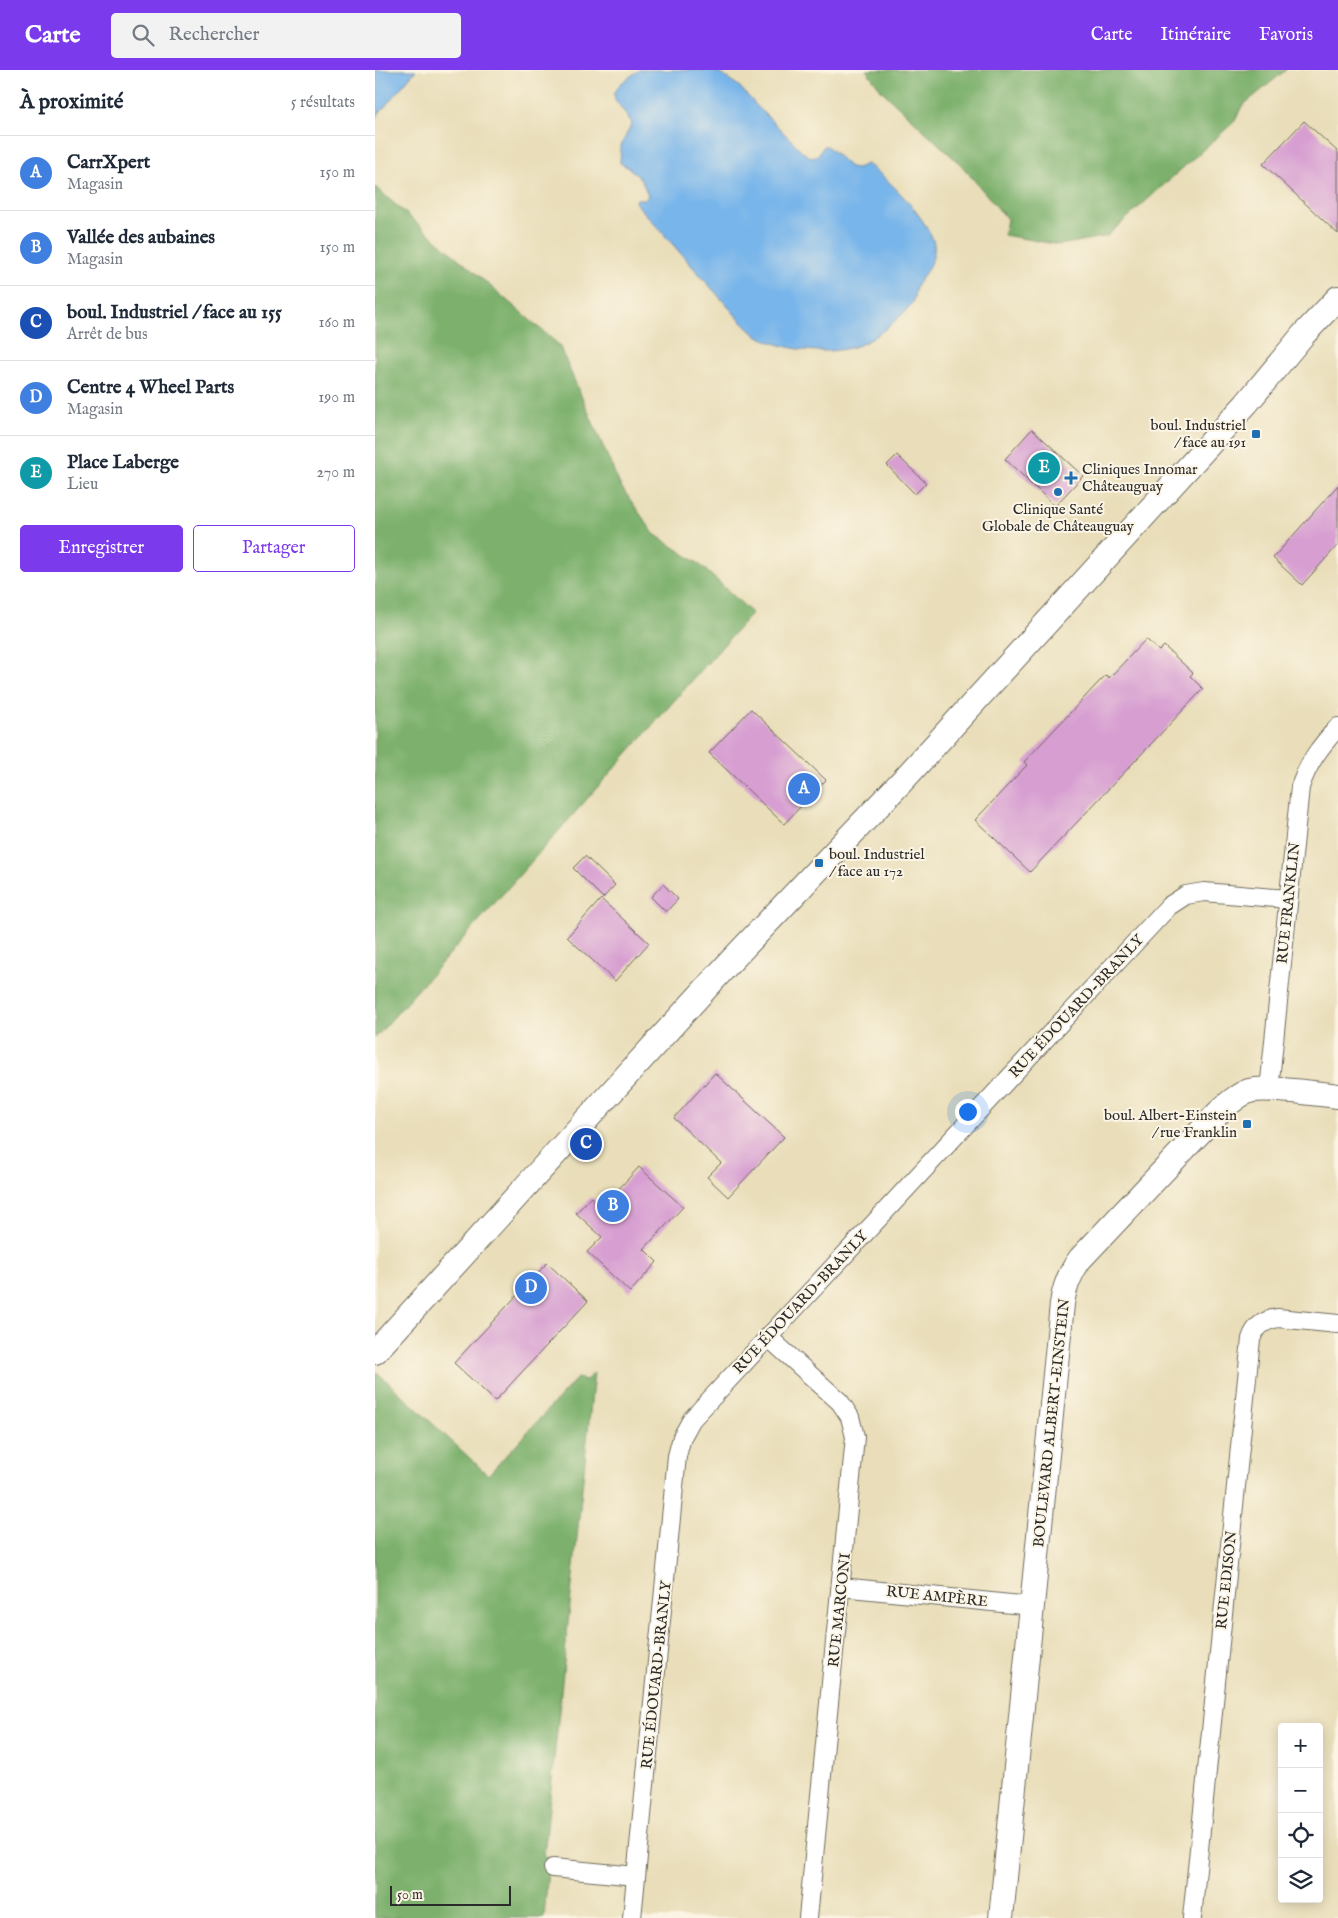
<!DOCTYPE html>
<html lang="fr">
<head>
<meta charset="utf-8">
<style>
	:root { --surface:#fff; --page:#f2f2f3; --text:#1f2937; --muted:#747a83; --line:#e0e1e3; --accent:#7c3aed }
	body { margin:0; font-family:"IM FELL English",serif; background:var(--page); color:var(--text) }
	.controls { position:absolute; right:15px; bottom:15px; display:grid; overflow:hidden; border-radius:5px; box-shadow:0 2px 12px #0003 }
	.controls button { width:45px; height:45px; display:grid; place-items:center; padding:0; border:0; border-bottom:1px solid var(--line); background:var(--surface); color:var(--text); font:25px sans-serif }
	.scale { position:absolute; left:15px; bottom:12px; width:121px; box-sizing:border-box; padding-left:5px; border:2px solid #2b2b2b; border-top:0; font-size:14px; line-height:18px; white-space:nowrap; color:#2b2b2b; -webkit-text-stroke:4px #fcf5e5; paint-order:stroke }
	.you { position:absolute; left:592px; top:1041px; width:18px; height:18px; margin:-12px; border:4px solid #fff; border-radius:50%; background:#1a73e8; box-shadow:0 0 0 8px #1a73e833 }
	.badge { display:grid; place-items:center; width:32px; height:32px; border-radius:50%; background:var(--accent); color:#fff; font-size:16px; font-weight:700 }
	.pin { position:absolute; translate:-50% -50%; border:2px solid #fff; box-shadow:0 1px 5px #0006 }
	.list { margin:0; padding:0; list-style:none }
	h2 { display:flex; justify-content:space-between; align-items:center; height:65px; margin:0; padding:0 20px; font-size:21px }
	h2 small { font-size:16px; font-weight:400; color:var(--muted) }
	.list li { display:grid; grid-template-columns:32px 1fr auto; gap:15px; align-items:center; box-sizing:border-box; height:75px; padding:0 20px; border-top:1px solid var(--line) }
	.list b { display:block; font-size:19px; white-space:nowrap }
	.list p { margin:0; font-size:16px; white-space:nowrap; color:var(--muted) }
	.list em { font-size:16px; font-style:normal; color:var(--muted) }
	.actions { display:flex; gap:10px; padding:15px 20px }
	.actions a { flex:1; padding:11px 0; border:1px solid var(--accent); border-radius:5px; text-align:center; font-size:18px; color:var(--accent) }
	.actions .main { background:var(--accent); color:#fff }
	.icon { flex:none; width:28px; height:28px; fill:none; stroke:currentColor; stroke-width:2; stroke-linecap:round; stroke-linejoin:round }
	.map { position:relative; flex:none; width:963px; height:1848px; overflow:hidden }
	header { display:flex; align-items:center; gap:30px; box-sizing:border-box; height:70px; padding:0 25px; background:var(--accent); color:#fff }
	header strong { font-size:24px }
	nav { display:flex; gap:28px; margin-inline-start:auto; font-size:18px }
	.search { width:350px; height:45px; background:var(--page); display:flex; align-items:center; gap:12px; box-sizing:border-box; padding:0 18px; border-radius:5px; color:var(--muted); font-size:19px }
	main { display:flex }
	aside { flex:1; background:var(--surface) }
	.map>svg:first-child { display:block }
	.forest { fill:#7cb06c; stroke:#546e4c }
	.water { fill:#78b5ea; stroke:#52708a }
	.building { fill:#d79fd1 }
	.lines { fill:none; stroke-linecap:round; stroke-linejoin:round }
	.street-casing { stroke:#6e6a5d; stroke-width:20 }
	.secondary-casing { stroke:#6e6a5d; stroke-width:26 }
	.street { stroke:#fff; stroke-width:18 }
	.secondary { stroke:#fff; stroke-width:24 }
	.poi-dot { fill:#1f6fb2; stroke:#fcf5e5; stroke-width:2 }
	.labels { text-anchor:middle; stroke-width:4; stroke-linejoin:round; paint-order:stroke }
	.poi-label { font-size:15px; fill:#2b2b2b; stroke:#fcf5e5; text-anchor:end }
	.street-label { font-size:15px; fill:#2b2b2b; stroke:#fcf5e5 }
</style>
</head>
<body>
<header>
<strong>Carte</strong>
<div class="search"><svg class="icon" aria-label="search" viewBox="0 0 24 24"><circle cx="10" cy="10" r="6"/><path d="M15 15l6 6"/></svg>Rechercher</div>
<nav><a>Carte</a><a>Itinéraire</a><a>Favoris</a></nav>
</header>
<main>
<aside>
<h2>À proximité<small>5 résultats</small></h2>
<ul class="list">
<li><span class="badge" style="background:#3f7fe0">A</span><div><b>CarrXpert</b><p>Magasin</p></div><em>150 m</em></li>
<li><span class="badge" style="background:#3f7fe0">B</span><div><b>Vallée des aubaines</b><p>Magasin</p></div><em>150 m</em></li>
<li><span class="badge" style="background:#1a4fb4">C</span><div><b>boul. Industriel / face au 155</b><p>Arrêt de bus</p></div><em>160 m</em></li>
<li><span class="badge" style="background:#3f7fe0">D</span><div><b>Centre 4 Wheel Parts</b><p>Magasin</p></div><em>190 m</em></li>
<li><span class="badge" style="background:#0f9aa8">E</span><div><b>Place Laberge</b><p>Lieu</p></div><em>270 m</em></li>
</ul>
<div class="actions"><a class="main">Enregistrer</a><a>Partager</a></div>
</aside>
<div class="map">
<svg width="963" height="1848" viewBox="0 0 963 1848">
	<rect width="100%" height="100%" fill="#fcf5e5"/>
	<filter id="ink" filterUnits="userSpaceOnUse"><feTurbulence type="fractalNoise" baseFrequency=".02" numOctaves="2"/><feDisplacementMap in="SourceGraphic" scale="10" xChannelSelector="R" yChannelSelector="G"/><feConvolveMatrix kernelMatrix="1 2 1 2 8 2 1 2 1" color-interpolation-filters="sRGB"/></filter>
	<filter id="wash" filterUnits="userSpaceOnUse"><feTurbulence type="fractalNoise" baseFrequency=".0096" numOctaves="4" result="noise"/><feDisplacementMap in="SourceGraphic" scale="20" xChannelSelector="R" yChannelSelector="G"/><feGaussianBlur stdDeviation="1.12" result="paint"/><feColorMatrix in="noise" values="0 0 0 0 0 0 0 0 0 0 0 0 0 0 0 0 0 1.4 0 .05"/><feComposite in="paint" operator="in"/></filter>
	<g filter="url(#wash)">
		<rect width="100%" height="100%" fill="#e9deb9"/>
		<!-- forest -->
		<g class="forest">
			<polygon points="491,0 911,0 867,36 860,51 732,166 685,175 629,165 632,149 587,96 507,21"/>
			<polygon points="0,117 184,275 245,415 279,464 323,493 377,543 0,968"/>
			<polygon points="2,1302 113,1405 202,1308 211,1310 219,1303 169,1786 174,1787 169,1848 0,1848 0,1304"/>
		</g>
		<!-- water -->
		<g class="water">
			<polygon points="0,0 41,0 0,48"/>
			<path d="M264,0H336L349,6L364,16L379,33L429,83L437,88L442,86L449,76H452L475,97L482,98L492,94C512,106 555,152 559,174C561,191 550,202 542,215C538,223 541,230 535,236C523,250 501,268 484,275C456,286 414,281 387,268C378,264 371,256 364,249L260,132L262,129H271L273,125L266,109L254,98L245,93L246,76L257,53L240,29L239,24L245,14Z"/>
		</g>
		<g id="blocks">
			<!-- building -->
			<g class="building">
				<polygon points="929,51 963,82 963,164 888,94"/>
				<polygon points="657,359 708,406 680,436 630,389"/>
				<polygon points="522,385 551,413 540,424 512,395"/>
				<polygon points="963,415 963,475 927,515 898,488"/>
				<polygon points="771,569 784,581 789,576 818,603 815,606 828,619 655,802 600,750 652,695 649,692 723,613 731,605 734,608"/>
				<polygon points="376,639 451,710 409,754 334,683"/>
				<polygon points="210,786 240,815 228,828 198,798"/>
				<polygon points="288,814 303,829 291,842 276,827"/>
				<polygon points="226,829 274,873 240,911 192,867"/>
				<polygon points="340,1003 409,1067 353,1127 332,1107 346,1093 299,1048"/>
				<polygon points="264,1097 308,1137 269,1179 282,1192 255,1222 212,1182 227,1167 201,1143 216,1127 227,1137"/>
				<polygon points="172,1193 213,1231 120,1331 79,1293"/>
			</g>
		</g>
	</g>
	<g filter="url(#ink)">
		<use href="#blocks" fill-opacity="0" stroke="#6e6a5d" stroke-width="1"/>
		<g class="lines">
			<!-- street casing -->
			<g class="street-casing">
				<g id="street">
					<path d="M894,1020L925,717C934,691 945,677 963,657"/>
					<polyline points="393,1267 465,1332 475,1347 480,1367 433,1848"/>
					<polyline points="466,1517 657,1536"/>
					<polyline points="178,1798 261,1806"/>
					<polyline points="257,1848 302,1386 307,1367 317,1349 794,836 811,825 829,822 913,829"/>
					<path d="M817,1848L876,1269C880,1256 890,1250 903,1248L963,1254"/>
				</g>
			</g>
			<!-- secondary casing -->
			<g class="secondary-casing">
				<g id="secondary">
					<polyline points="0,1282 354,893 530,708 871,334 928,265 963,228"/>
					<path d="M626,1848L687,1234C689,1217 695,1203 705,1189L845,1041C854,1033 863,1025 874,1021C891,1016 943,1024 963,1026"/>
				</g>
			</g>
			<!-- street -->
			<use href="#street" class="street"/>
			<!-- secondary -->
			<use href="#secondary" class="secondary"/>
		</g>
	</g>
	<!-- markers -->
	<g class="poi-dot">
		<rect x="876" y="359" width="10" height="10" rx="2.5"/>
		<path d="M693.5 400.5h5v5h5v5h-5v5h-5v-5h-5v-5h5z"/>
		<circle cx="683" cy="422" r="5"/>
		<rect x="439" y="788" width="10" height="10" rx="2.5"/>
		<rect x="867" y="1049" width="10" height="10" rx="2.5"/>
	</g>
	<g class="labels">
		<!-- poi labels -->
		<g class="poi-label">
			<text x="871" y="360">boul. Industriel<tspan x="871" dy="17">/ face au 191</tspan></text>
			<text x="707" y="404" text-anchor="start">Cliniques Innomar<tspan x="707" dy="17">Châteauguay</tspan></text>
			<text x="683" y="444" text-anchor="middle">Clinique Santé<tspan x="683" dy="17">Globale de Châteauguay</tspan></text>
			<text x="454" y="789" text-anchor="start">boul. Industriel<tspan x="454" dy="17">/ face au 172</tspan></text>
			<text x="862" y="1050">boul. Albert-Einstein<tspan x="862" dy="17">/ rue Franklin</tspan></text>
		</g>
		<!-- street labels -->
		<g class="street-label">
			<text transform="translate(913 833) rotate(-84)" y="5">RUE FRANKLIN</text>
			<text transform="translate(701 936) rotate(-47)" y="5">RUE ÉDOUARD-BRANLY</text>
			<text transform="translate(425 1232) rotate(-47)" y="5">RUE ÉDOUARD-BRANLY</text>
			<text transform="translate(676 1353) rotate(-84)" y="5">BOULEVARD ALBERT-EINSTEIN</text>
			<text transform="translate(851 1510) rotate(-84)" y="5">RUE EDISON</text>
			<text transform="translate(562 1526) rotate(6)" y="5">RUE AMPÈRE</text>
			<text transform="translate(464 1540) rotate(-84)" y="5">RUE MARCONI</text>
			<text transform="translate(281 1605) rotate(-84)" y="5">RUE ÉDOUARD-BRANLY</text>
		</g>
	</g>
</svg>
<div class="controls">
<button>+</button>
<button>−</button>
<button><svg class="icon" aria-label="locate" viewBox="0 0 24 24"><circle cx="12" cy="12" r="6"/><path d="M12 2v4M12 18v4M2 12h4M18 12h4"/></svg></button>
<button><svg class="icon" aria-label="layers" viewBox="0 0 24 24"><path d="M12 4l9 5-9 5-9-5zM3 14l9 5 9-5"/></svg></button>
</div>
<div class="scale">50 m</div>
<div class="you"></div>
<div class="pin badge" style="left:429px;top:719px;background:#3f7fe0">A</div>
<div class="pin badge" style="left:238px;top:1136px;background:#3f7fe0">B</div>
<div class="pin badge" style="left:211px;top:1074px;background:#1a4fb4">C</div>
<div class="pin badge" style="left:156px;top:1218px;background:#3f7fe0">D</div>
<div class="pin badge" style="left:669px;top:398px;background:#0f9aa8">E</div>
</div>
</main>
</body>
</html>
